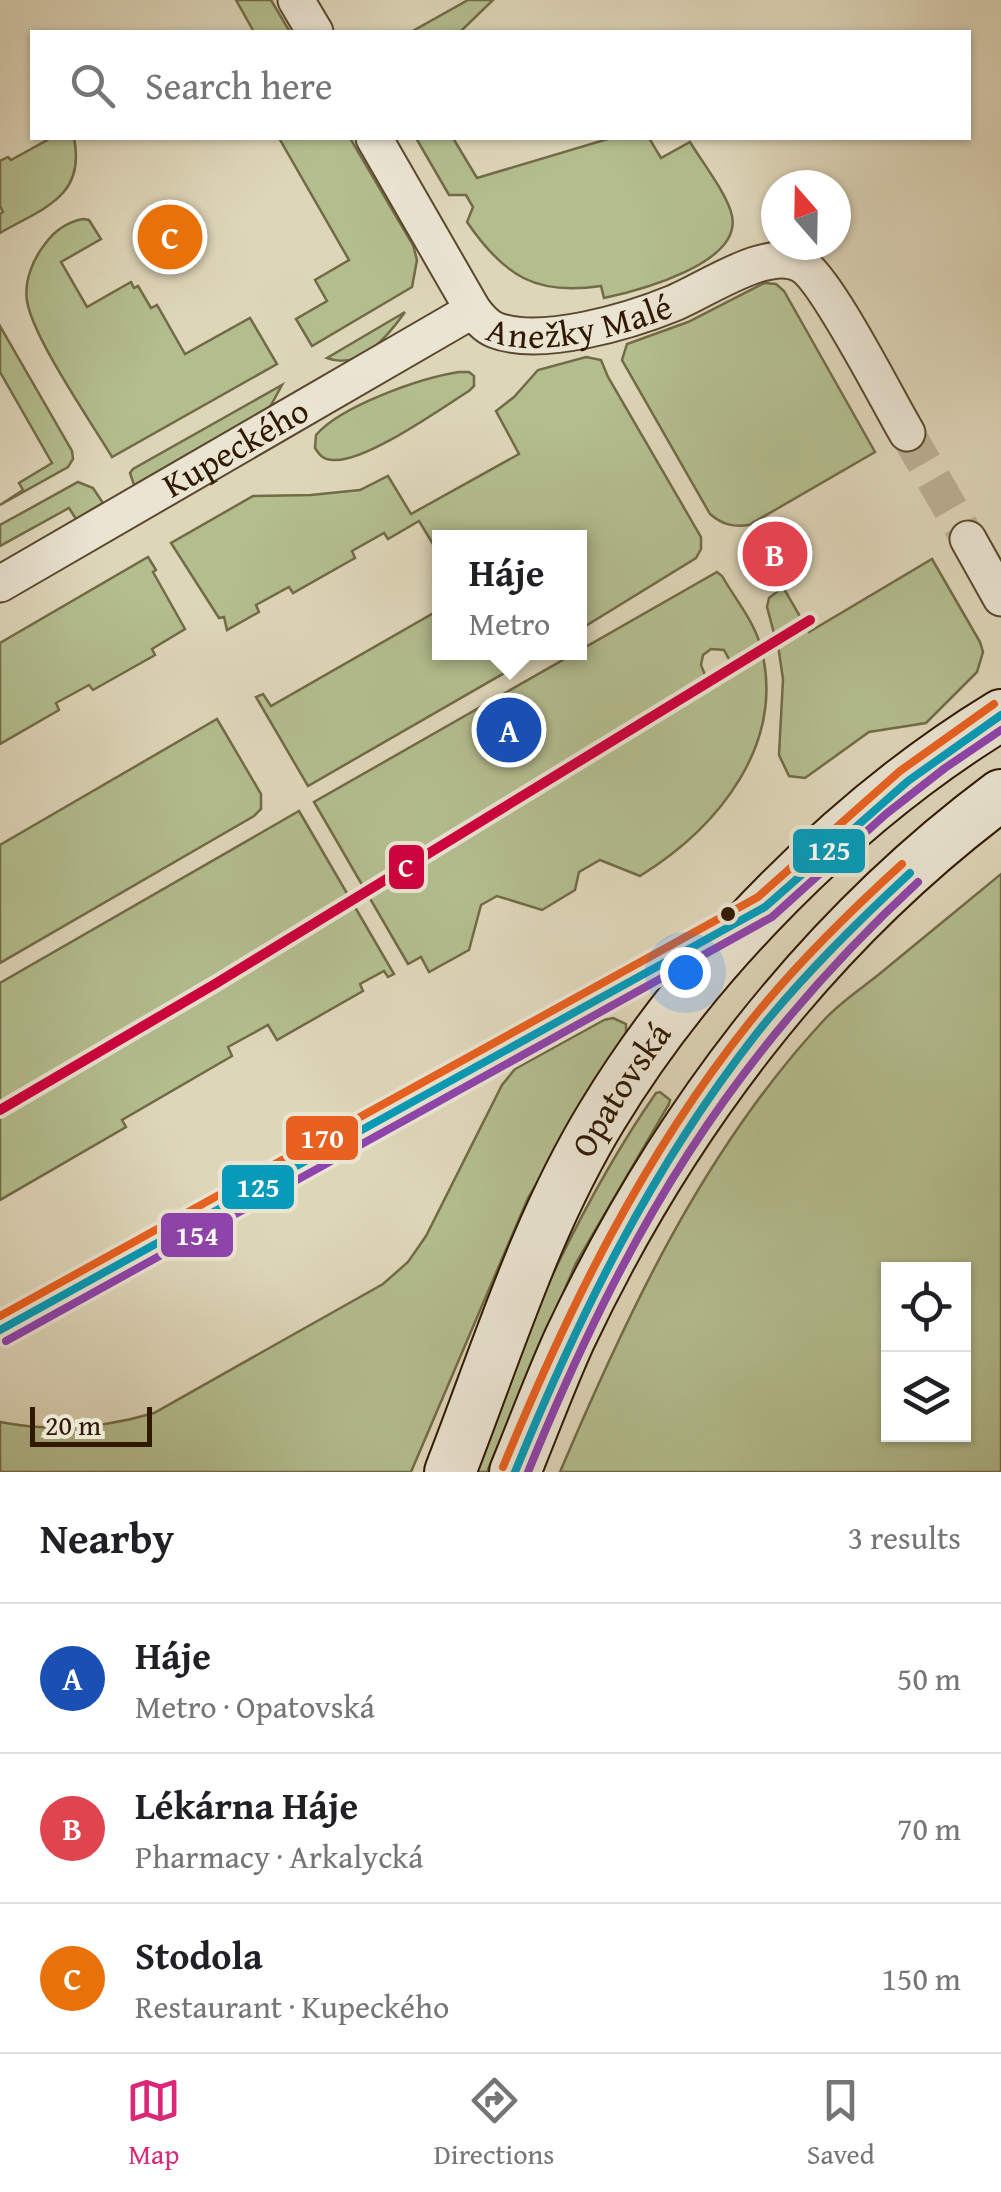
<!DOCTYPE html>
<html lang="en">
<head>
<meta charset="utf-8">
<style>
	:root { --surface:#fff; --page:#f6f6f6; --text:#202124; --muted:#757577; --line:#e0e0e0; --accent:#db2777 }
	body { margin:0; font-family:"Gentium Book Plus",serif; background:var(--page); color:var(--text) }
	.controls { position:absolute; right:30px; bottom:30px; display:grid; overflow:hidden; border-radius:0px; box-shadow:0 2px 8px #0004 }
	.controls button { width:90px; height:90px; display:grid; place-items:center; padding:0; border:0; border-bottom:2px solid var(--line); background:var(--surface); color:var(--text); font:50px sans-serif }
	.compass { position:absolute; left:761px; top:170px; width:90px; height:90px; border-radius:50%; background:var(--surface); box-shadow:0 2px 8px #0004; rotate:340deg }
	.scale { position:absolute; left:30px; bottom:25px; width:122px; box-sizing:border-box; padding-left:10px; border:5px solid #311900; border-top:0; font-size:28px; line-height:35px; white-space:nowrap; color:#311900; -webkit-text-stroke:8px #eae4d2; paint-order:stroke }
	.you { position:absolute; left:685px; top:972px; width:35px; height:35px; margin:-25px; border:8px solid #fff; border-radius:50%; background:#1a73e8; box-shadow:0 0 0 15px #1a73e833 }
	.badge { display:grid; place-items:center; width:65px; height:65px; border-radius:50%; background:var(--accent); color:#fff; font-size:32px; font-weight:700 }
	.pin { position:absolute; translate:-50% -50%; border:5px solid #fff; box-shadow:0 2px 10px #0006 }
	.popup { position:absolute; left:432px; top:530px; width:155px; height:130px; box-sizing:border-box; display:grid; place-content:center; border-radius:0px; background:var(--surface); filter:drop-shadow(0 2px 8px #0005); font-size:32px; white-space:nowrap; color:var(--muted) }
	.popup b { font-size:38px; color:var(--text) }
	.popup::after { content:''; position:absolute; left:50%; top:100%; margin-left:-20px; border:20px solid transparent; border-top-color:var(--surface) }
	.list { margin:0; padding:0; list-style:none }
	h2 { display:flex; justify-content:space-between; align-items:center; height:130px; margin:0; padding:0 40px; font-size:42px }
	h2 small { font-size:32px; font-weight:400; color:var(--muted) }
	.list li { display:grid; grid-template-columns:65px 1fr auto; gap:30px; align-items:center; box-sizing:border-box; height:150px; padding:0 40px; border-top:2px solid var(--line) }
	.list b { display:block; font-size:38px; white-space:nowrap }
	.list p { margin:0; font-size:32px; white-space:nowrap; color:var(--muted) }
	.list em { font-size:32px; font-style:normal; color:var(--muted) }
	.icon { flex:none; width:55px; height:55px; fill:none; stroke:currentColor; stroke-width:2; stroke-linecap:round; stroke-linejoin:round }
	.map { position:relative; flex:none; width:1001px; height:1472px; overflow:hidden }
	.search { position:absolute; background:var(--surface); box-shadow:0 2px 8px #0004; left:30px; right:30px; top:30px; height:110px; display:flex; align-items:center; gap:25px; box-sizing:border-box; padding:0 35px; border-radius:0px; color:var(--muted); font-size:38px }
	.sheet { height:580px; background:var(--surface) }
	nav { display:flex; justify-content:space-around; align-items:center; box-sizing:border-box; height:140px; border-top:2px solid var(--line); background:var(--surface); font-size:28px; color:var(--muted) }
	nav a { display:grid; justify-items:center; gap:5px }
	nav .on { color:var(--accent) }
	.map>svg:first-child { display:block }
	.green { fill:#b3bd8e; stroke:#726b47; stroke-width:2.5; fill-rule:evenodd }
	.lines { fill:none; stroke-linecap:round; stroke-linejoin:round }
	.street-tunnel { stroke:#bbb094; stroke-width:35; stroke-dasharray:35 18; stroke-linecap:butt }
	.street-casing { stroke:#5c482e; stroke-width:39 }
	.secondary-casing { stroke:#311900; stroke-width:54 }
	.street { stroke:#eae4d2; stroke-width:35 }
	.secondary { stroke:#eae4d2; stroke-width:50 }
	.bus-1-casing { stroke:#eae4d2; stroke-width:15 }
	.bus-2-casing { stroke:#eae4d2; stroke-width:15 }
	.bus-3-casing { stroke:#eae4d2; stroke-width:15 }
	.bus-1 { stroke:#059bb9; stroke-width:8 }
	.bus-2 { stroke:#8e44ad; stroke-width:8 }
	.bus-3 { stroke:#e86120; stroke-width:8 }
	.metro-1-casing { stroke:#eae4d2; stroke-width:18 }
	.metro-1 { stroke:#cf003d; stroke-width:10 }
	.bus-dot { fill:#311900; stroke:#eae4d2; stroke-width:4 }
	.labels { text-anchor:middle; stroke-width:9; stroke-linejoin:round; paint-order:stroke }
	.street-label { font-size:35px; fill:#311900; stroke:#eae4d2 }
	.line-badge { stroke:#eae4d2; stroke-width:4 }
	.badge-label { font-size:28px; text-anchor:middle; font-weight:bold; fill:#fff }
</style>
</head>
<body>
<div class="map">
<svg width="1001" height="1472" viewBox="0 0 1001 1472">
	<rect width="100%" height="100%" fill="#ded6b9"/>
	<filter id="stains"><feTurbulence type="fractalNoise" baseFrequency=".002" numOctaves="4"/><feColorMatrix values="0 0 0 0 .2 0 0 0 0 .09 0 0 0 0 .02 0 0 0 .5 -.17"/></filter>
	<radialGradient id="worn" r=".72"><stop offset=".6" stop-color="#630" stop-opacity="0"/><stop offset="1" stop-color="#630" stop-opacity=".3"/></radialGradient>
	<!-- green -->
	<g class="green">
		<polygon points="236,0 271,0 290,32 254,32"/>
		<polygon points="468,0 493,0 460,32 411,32"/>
		<path d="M51,138H74C86,197 43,208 0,233V214L3,212L0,206V161L8,157L11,160Z"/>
		<polygon points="279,138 350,138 413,245 417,260 412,287 312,346 296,319 327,301 315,280 349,260"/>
		<path d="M416,138H453L477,178L611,138H649L661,158L690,142C702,162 728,195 732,216C742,264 637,291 604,298L601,286C536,296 504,276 467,222L473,207L466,195H449Z"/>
		<path d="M83,219L89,220L101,239L61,262L87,307L131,282L134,288L138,286L151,308L157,305L185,354L250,318L277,364L112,457C91,422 33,338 27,301C24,281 33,259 45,244C55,230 67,222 83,219Z"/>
		<path d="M764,283L776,284L784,291L875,452L749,525C733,527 723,525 710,514L622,360L627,344L688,322Z"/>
		<path d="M405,312C388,336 360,371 327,358Z"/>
		<polygon points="0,326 72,451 73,459 68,467 0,505 23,490 19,483 52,463 0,372"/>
		<polygon points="586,357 601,360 608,377 701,537 701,549 696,558 579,630 579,538 439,538 439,554 419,521 388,539 384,533 352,551 355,558 293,593 289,587 256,605 259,612 227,630 224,617 219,618 171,543 253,496 311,495 360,490 388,476 411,514 519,454 496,411 514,397 538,370"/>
		<path d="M459,372H469L474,376V386L469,391C440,409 366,462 334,460C324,460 320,456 315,448L316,435C341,406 420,378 459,372Z"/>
		<polygon points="282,385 270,407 134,485 130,473 133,469"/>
		<polygon points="78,482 93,488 103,503 76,519 69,508 0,546 0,525"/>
		<polygon points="148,557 156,570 153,572 185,629 152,649 155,655 93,690 89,685 56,703 59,710 0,744 0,643"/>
		<polygon points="932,559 980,642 983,652 977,672 926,723 869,732 805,778 789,776 779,755 783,679 779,652 767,607 769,598 783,587 809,632"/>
		<path d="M717,572L722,576C734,597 753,620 760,644C788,742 719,827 640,876L600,860L579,872L575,890L542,910L497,896L481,905L469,950L429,972L421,957L408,964L314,802ZM711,649L724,650L731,663L727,674L717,679L705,675L701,665L703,655Z"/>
		<polygon points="439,610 439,652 539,653 308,786 256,697 263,694 271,706"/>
		<polygon points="217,719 261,794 261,809 254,816 0,963 0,845"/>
		<polygon points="299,811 394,974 388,977 384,971 360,984 363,991 277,1040 268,1025 228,1047 232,1056 122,1120 126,1127 0,1200 0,983"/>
		<path d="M1001,874V1472H560C628,1312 704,1149 824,1020C841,1001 864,987 883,971C922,939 962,906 1001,874ZM888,1270H964V1434H888Z"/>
		<path d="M613,1018L626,1024V1034L528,1198L411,1472H0V1422C52,1432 104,1428 154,1413L383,1284L408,1262L426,1236L502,1085L515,1069L604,1020Z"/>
		<path d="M660,1092L670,1100L669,1104L576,1263L487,1472H466C522,1341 574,1211 656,1093Z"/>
	</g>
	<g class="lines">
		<!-- street-tunnel -->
		<polyline class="street-tunnel" points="907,433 968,539"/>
		<!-- street casing -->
		<g class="street-casing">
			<g id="street">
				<polyline points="296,0 315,32"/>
				<path id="s1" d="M374,138L473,310C479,318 485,326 495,330C541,348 630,321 674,303C706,290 769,245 802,265C827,280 888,401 907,433"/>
				<polyline points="968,539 1001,598"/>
				<path id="s2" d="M0,584L473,310"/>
			</g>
		</g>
		<!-- secondary casing -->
		<g class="secondary-casing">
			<g id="secondary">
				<path id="s3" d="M450,1472C497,1352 535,1226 602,1116C695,962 848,808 1001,715"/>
				<path d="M515,1472C533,1428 550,1382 570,1338C670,1126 812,936 1001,795"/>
			</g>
		</g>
		<!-- street -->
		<use href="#street" class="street"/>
		<!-- secondary -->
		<use href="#secondary" class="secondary"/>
		<!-- bus-1 casing -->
		<g class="bus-1-casing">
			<g id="bus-1">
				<polyline points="0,1330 765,907 908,781 1001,715"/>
				<path d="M515,1472C579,1315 652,1167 757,1033C803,975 856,923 910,873"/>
			</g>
		</g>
		<!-- bus-2 casing -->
		<g class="bus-2-casing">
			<g id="bus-2">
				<polyline points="6,1341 772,917 886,814 945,768 1001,730"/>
				<path d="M528,1472C625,1234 728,1058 918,882"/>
			</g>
		</g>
		<!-- bus-3 casing -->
		<g class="bus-3-casing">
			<g id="bus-3">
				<polyline points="0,1316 758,897 900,771 994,704"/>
				<path d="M503,1467C568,1309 642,1157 749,1023C795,965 847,914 902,864"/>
			</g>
		</g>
		<!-- bus-1 -->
		<use href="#bus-1" class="bus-1"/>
		<!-- bus-2 -->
		<use href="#bus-2" class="bus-2"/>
		<!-- bus-3 -->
		<use href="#bus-3" class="bus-3"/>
		<!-- metro-1 casing -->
		<g class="metro-1-casing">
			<polyline id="metro-1" points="0,1110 215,984 810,620"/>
		</g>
		<!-- metro-1 -->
		<use href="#metro-1" class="metro-1"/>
	</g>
	<!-- markers -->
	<circle class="bus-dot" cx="728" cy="914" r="9"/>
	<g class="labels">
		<!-- street labels -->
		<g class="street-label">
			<text dy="12" stroke="none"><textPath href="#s1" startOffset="315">Anežky Malé</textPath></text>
			<text dy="12" stroke="none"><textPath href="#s2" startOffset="272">Kupeckého</textPath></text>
			<text dy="12" stroke="none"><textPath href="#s3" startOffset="420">Opatovská</textPath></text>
		</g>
	</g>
	<g class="line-badge">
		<rect x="791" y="827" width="76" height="48" rx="10" fill="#059bb9"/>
		<rect x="387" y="843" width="39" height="48" rx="10" fill="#cf003d"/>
		<rect x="284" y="1114" width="76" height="48" rx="10" fill="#e86120"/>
		<rect x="220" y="1163" width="76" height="48" rx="10" fill="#059bb9"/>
		<rect x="159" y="1211" width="76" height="48" rx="10" fill="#8e44ad"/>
	</g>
	<g class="badge-label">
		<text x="829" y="860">125</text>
		<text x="406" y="877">C</text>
		<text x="322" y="1148">170</text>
		<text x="258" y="1197">125</text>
		<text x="197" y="1245">154</text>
	</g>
	<rect width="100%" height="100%" filter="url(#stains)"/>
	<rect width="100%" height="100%" fill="url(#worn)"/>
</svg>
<div class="controls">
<button><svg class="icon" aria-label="locate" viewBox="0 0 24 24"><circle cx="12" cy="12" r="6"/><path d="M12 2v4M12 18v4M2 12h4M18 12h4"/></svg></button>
<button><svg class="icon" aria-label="layers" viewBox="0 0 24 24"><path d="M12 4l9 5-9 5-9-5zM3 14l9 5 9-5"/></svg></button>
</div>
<svg class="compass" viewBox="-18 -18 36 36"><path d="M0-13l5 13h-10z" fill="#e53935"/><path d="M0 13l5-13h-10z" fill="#757577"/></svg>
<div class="scale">20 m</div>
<div class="you"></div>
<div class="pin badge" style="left:509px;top:730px;background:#1a4fb4">A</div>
<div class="popup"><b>Háje</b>Metro</div>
<div class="pin badge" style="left:775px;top:554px;background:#e0444e">B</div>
<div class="pin badge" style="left:170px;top:237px;background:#e8710a">C</div>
<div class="search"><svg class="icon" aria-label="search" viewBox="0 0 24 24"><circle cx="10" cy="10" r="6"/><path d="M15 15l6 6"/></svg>Search here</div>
</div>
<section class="sheet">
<h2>Nearby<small>3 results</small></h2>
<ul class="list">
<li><span class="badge" style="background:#1a4fb4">A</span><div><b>Háje</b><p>Metro · Opatovská</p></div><em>50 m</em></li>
<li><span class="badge" style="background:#e0444e">B</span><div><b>Lékárna Háje</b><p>Pharmacy · Arkalycká</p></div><em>70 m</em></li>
<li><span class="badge" style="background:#e8710a">C</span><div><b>Stodola</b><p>Restaurant · Kupeckého</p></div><em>150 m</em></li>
</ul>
</section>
<nav>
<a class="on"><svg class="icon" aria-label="map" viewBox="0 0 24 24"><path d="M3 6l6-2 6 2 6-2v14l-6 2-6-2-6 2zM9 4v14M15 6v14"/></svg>Map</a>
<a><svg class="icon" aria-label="directions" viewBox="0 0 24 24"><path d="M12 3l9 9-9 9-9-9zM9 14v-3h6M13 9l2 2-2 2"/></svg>Directions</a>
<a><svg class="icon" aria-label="saved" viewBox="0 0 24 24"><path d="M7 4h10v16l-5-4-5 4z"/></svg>Saved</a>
</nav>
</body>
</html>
